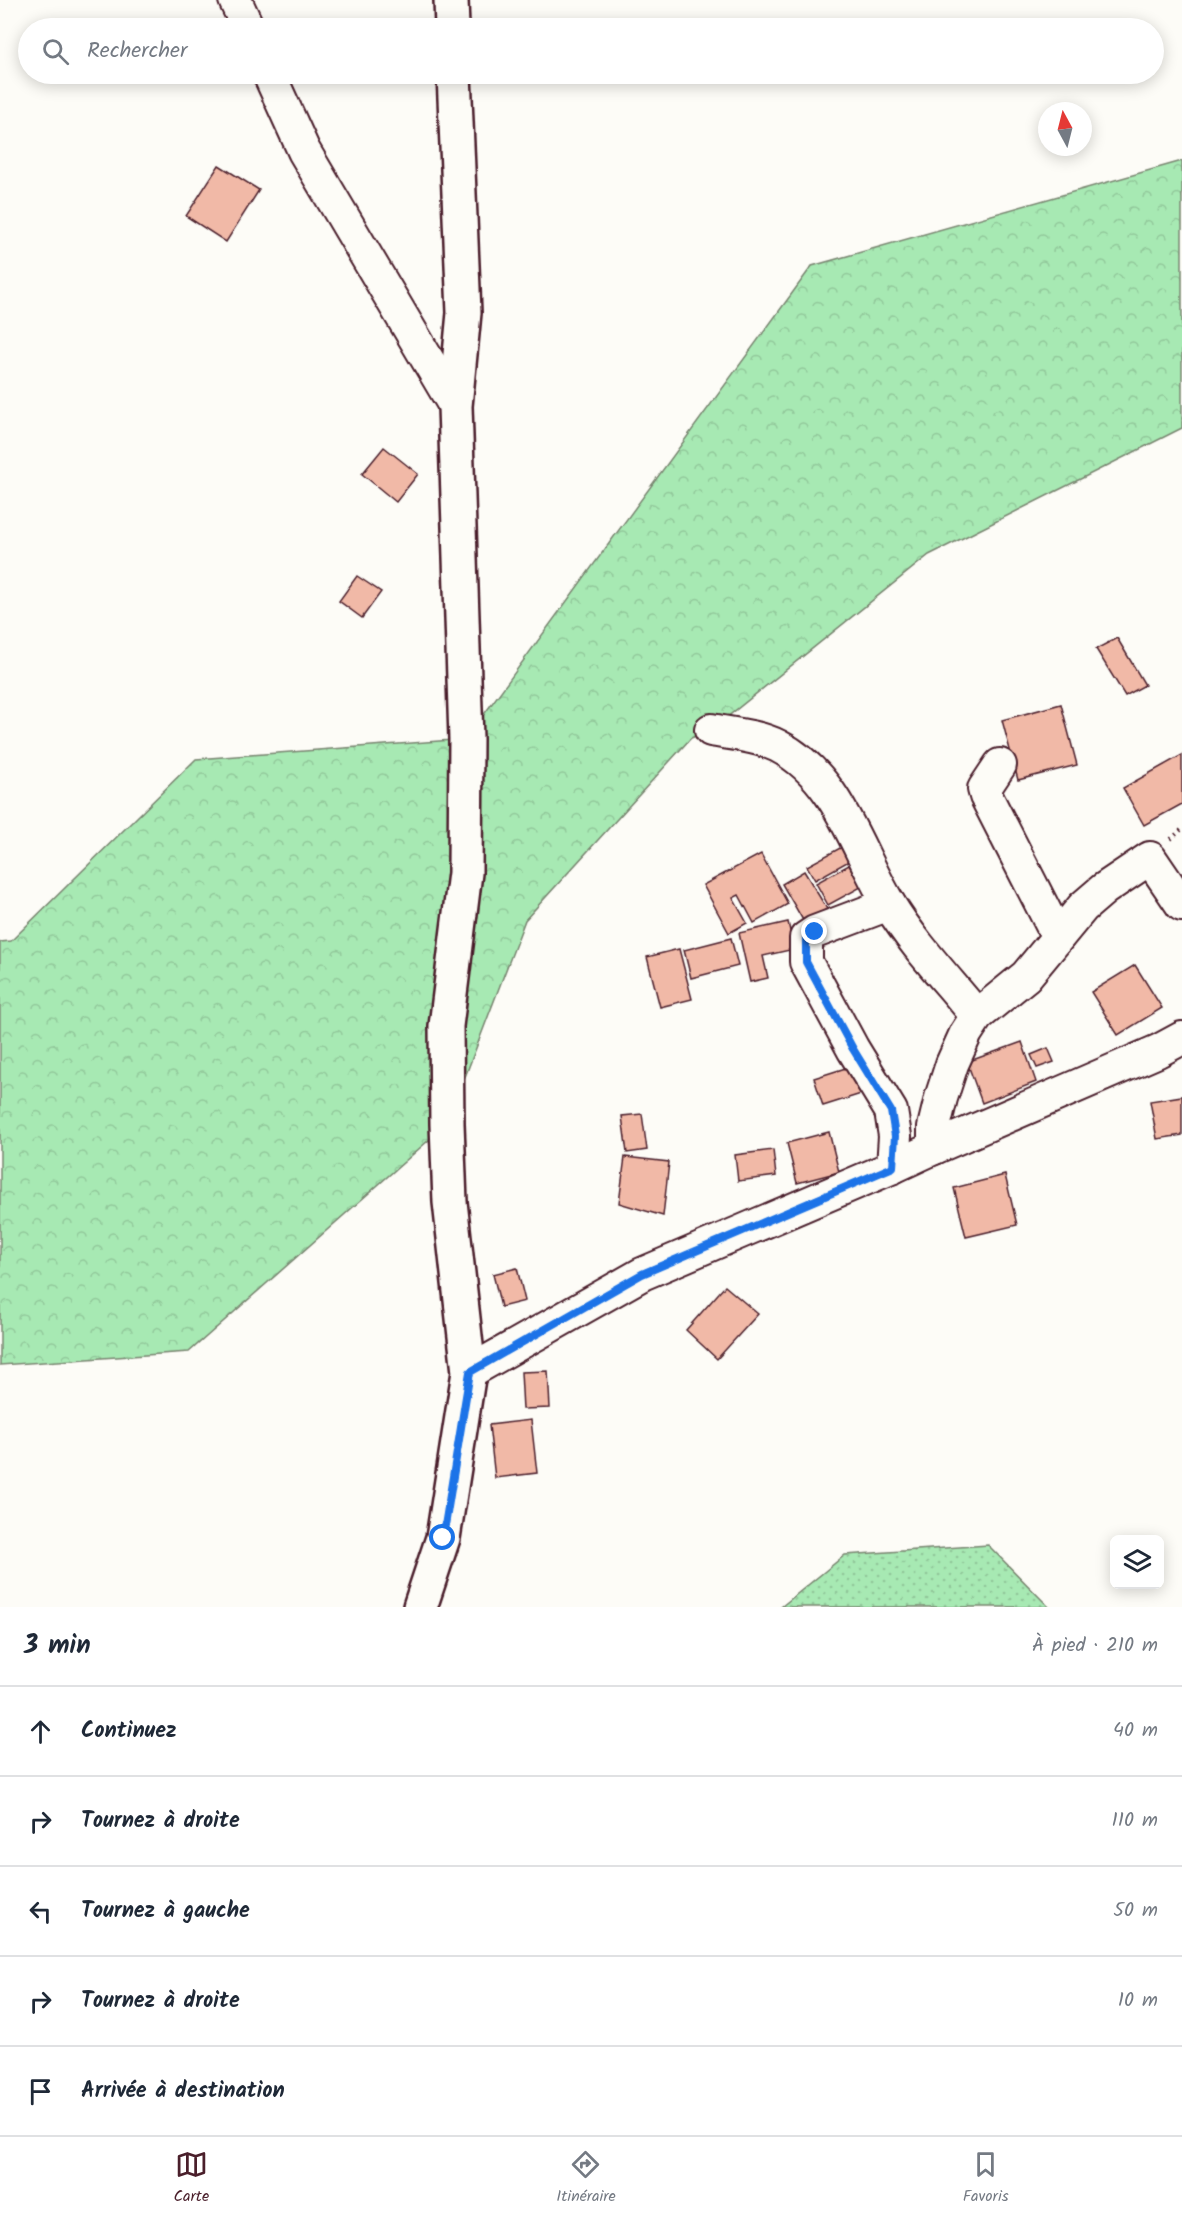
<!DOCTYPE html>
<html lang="fr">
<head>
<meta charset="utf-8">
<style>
	:root { --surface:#fff; --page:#f2f2f3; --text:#1f2937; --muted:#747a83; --line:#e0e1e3; --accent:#4a1f2b }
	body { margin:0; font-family:Kalam,sans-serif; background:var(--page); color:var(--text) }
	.controls { position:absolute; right:18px; bottom:18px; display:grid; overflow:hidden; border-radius:9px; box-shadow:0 3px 15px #0003 }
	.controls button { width:54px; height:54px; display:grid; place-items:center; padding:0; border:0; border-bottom:2px solid var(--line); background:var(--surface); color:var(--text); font:30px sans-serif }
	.compass { position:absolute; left:1038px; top:102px; width:54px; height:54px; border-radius:50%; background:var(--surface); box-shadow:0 3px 15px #0003; rotate:353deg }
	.stop { position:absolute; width:18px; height:18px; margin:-14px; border:4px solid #1a73e8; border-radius:50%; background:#fff }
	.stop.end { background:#1a73e8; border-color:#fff; box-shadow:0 2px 6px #0008 }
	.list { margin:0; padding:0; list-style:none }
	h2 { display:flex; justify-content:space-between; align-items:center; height:78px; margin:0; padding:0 24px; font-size:26px }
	h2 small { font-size:20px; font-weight:400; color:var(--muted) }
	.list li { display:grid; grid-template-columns:39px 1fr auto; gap:18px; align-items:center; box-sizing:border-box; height:90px; padding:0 24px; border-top:2px solid var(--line) }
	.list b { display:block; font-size:22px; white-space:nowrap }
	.list em { font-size:20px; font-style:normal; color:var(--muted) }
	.icon { flex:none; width:33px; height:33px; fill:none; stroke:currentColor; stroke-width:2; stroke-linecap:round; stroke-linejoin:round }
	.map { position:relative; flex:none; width:1182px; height:1607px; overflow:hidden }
	.search { position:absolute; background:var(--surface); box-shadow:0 3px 15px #0003; left:18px; right:18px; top:18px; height:66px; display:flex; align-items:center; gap:15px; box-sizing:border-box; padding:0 21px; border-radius:33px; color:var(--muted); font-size:22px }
	.sheet { height:528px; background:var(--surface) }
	nav { display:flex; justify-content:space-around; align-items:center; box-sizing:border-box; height:84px; border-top:2px solid var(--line); background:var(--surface); font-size:16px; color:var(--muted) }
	nav a { display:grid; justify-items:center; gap:3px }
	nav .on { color:var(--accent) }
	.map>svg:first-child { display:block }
	.grass { fill:url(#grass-dots); stroke:#78846f; stroke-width:1.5 }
	.forest { fill:url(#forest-crowns); stroke:#78846f; stroke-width:1.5 }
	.building { fill:#f1b9a7; stroke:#4a1f2b; stroke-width:1.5 }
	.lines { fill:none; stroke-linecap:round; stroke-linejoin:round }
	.minor-casing { stroke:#4a1f2b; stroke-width:36 }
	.tertiary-casing { stroke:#4a1f2b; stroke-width:38 }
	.path { stroke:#4a1f2b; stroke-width:4; stroke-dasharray:1.5 4.5; stroke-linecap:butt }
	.minor { stroke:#fdfcf7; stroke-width:32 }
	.tertiary { stroke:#fdfcf7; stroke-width:33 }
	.route { stroke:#1a73e8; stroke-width:8 }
</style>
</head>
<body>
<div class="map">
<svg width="1182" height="1607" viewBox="0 0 1182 1607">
	<defs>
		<pattern id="grass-dots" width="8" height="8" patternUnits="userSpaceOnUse" patternTransform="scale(1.5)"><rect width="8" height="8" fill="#a7e9b3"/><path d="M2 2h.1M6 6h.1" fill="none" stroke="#91c79a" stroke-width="1.8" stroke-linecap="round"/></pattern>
		<pattern id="forest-crowns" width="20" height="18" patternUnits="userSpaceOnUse" patternTransform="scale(1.5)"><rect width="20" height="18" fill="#a7e9b3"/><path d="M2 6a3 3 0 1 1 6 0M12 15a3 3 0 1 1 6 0" fill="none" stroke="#91c79a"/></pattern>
	</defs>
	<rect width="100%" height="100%" fill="#fdfcf7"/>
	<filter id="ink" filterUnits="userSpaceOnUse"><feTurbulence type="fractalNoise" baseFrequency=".0167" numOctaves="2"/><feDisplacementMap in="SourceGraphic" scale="12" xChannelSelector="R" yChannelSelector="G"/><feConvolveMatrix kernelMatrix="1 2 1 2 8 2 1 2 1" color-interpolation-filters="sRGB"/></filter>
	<g filter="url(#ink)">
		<!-- grass -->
		<polygon class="grass" points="988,1545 1049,1607 781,1607 845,1555"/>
		<!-- forest -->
		<polygon class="forest" points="1182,161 1182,428 929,555 711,730 691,738 525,920 447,1124 189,1352 0,1365 0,942 11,941 196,759 466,739 812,266"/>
		<!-- building -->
		<g class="building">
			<polygon points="219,165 259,190 226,242 186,216"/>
			<polygon points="384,447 418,474 396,502 362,474"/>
			<polygon points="357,576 381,592 362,618 339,601"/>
			<polygon points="1117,638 1145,685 1125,696 1096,649"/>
			<polygon points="1061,704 1077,765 1018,780 1002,720"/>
			<polygon points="1182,755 1182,804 1144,825 1123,788"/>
			<polygon points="842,847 849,861 815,880 807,866"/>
			<polygon points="761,854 788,904 754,923 739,895 733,898 747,923 729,933 703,885"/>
			<polygon points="849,865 861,887 828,905 816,883"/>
			<polygon points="804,871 827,909 804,922 782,884"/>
			<polygon points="788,922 794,949 763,956 768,978 750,982 739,933"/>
			<polygon points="731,938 738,966 691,978 684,950"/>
			<polygon points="679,949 692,999 660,1007 647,957"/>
			<polygon points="1135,965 1162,1008 1118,1035 1091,992"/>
			<polygon points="1022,1042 1036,1082 982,1103 967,1062"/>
			<polygon points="1048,1048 1054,1062 1037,1068 1031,1055"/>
			<polygon points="852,1066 861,1094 823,1106 814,1078"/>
			<polygon points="1182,1096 1182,1135 1157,1139 1150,1101"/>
			<polygon points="642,1114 647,1150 627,1153 622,1116"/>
			<polygon points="829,1132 839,1172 797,1183 787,1143"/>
			<polygon points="773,1150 776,1176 738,1181 735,1155"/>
			<polygon points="625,1157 669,1162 663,1216 619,1203"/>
			<polygon points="1005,1175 1017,1225 966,1237 954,1188"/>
			<polygon points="517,1268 525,1301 501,1307 493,1274"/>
			<polygon points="725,1286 758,1314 717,1359 686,1330"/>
			<polygon points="548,1371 550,1408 523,1409 521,1372"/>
			<polygon points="531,1420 537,1473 495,1478 489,1425"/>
		</g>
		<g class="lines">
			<!-- minor casing -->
			<g class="minor-casing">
				<g id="minor">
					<polyline points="235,0 248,28"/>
					<polyline points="269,74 304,151 455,406"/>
					<path d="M711,730C733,734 758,736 778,746C839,777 856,850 889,904C914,945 947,979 977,1016"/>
					<polyline points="1000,765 984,789 986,796 1058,937"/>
					<polyline points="889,904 815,932 806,938 806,962 853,1049 891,1111 895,1136 893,1167"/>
					<polyline points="934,1148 934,1127 941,1098 952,1064 966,1033 977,1016 1026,976 1083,907 1104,889 1150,858 1182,905"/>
					<polyline points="469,1372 642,1274 893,1167 934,1148 1158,1051 1182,1038"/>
				</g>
			</g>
			<!-- tertiary casing -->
			<g class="tertiary-casing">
				<g id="tertiary">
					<polyline points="451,0 452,28"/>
					<polyline points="420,1607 443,1538 469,1372 450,1202 447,1124 446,1026 465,873 466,739 455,406 464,313 454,74"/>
				</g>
			</g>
			<!-- path -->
			<polyline class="path" points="1171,839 1182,829"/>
			<!-- minor -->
			<use href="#minor" class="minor"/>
			<!-- tertiary -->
			<use href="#tertiary" class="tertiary"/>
		</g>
	</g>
	<g class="lines" filter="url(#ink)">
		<!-- route -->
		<polyline class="route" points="443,1538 470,1372 642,1274 893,1167 895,1136 891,1111 853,1049 806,962 806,939 815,932"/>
	</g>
</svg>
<div class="controls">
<button><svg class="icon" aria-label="layers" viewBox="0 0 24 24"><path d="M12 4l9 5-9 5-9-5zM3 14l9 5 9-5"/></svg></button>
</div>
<svg class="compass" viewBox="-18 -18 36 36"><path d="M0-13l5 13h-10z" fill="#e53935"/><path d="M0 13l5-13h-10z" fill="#747a83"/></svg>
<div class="stop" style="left:443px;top:1538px"></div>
<div class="stop end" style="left:815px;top:932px"></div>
<div class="search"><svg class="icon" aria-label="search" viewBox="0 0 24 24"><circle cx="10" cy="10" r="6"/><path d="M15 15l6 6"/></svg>Rechercher</div>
</div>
<section class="sheet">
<h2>3 min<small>À pied · 210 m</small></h2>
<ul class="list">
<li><svg class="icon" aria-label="ahead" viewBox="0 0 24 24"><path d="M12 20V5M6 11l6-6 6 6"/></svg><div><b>Continuez</b></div><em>40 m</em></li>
<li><svg class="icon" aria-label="right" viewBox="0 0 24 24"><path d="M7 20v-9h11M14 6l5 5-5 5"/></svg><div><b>Tournez à droite</b></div><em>110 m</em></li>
<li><svg class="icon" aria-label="left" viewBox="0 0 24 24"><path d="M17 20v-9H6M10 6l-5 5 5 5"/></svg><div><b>Tournez à gauche</b></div><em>50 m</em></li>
<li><svg class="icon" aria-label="right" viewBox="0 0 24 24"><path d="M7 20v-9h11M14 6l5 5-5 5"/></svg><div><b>Tournez à droite</b></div><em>10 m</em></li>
<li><svg class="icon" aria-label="arrive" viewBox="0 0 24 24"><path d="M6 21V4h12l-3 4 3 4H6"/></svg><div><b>Arrivée à destination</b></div></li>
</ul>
</section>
<nav>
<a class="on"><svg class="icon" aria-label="map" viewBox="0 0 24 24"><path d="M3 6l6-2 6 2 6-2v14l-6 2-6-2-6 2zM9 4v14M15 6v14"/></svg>Carte</a>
<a><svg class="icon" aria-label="directions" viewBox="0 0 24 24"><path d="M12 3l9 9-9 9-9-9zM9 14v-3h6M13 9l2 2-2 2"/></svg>Itinéraire</a>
<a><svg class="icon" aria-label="saved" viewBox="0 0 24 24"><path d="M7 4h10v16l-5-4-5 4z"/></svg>Favoris</a>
</nav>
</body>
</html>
